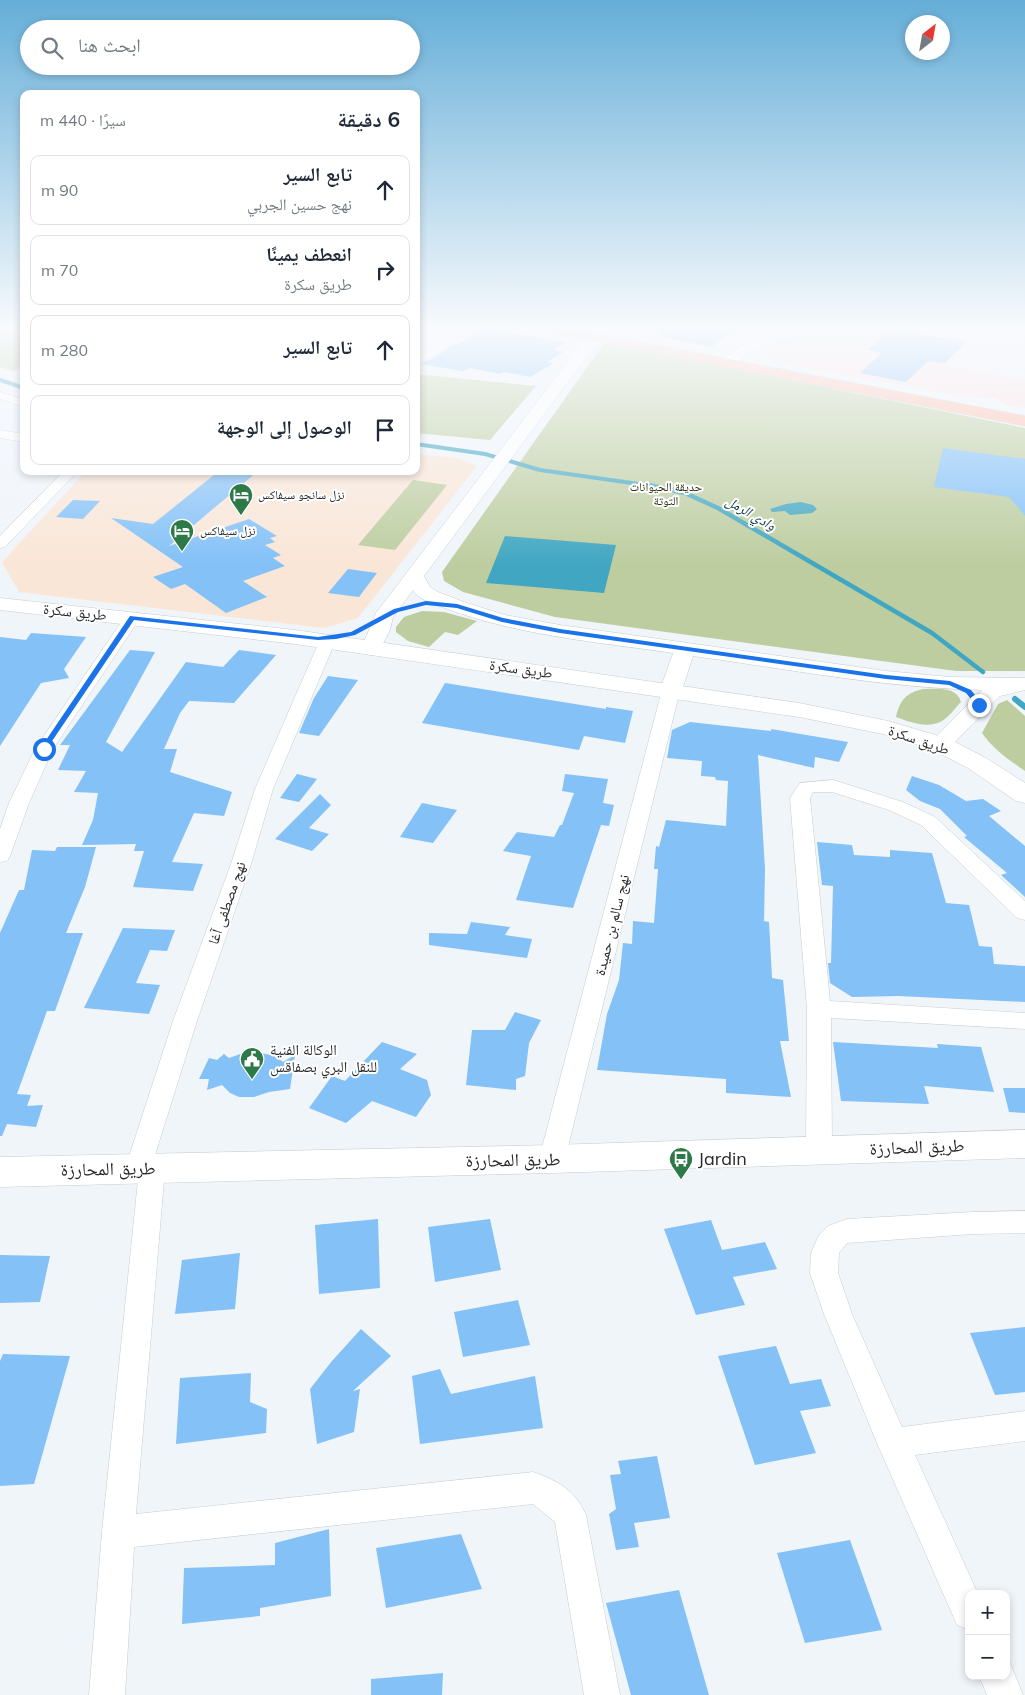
<!DOCTYPE html>
<html lang="ar">
<head>
<meta charset="utf-8">
<style>
	:root { --surface:#fff; --page:#f2f2f3; --text:#1f2937; --muted:#747a83; --line:#e0e1e3 }
	body { margin:0; font-family:Mulish,"Noto Naskh Arabic",sans-serif; background:var(--page); color:var(--text); direction:rtl }
	.controls { position:absolute; right:15px; bottom:15px; display:grid; overflow:hidden; border-radius:10px; box-shadow:0 2px 8px #0003 }
	.controls button { width:45px; height:45px; display:grid; place-items:center; padding:0; border:0; border-bottom:1px solid var(--line); background:var(--surface); color:var(--text); font:25px sans-serif }
	.compass { position:absolute; left:905px; top:15px; width:45px; height:45px; border-radius:50%; background:var(--surface); box-shadow:0 2px 8px #0003; rotate:31deg }
	.stop { position:absolute; width:15px; height:15px; margin:-11px; border:4px solid #1a73e8; border-radius:50%; background:#fff }
	.stop.end { background:#1a73e8; border-color:#fff; box-shadow:0 1px 5px #0008 }
	.list { margin:0; padding:0; list-style:none }
	h2 { display:flex; justify-content:space-between; align-items:center; height:65px; margin:0; padding:0 20px; font-size:21px }
	h2 small { font-size:16px; font-weight:400; color:var(--muted) }
	.list li { display:grid; grid-template-columns:32px 1fr auto; gap:15px; align-items:center; box-sizing:border-box; height:70px; margin:0 10px 10px; padding:0 10px; border:1px solid var(--line); border-radius:10px }
	.list b { display:block; font-size:19px; white-space:nowrap }
	.list p { margin:0; font-size:16px; white-space:nowrap; color:var(--muted) }
	.list em { font-size:16px; font-style:normal; color:var(--muted) }
	.icon { flex:none; width:28px; height:28px; fill:none; stroke:currentColor; stroke-width:2; stroke-linecap:round; stroke-linejoin:round }
	.map { position:relative; flex:none; width:1025px; height:1695px; overflow:hidden; direction:ltr }
	.search { position:absolute; background:var(--surface); box-shadow:0 2px 8px #0003; left:20px; top:20px; width:400px; height:55px; display:flex; align-items:center; gap:12px; box-sizing:border-box; padding:0 18px; border-radius:28px; color:var(--muted); font-size:19px }
	.panel { position:absolute; background:var(--surface); box-shadow:0 2px 8px #0003; left:20px; top:90px; width:400px; height:385px; border-radius:10px; direction:rtl }
	.map>svg:first-child { display:block }
	.commercial { fill:#fae6d7 }
	.education { fill:#fee3e4 }
	.green { fill:#bdcd9f }
	.water { fill:#40a6c1 }
	.lines { fill:none; stroke-linecap:round; stroke-linejoin:round }
	.stream-far2 { stroke:#40a6c1; stroke-width:4 }
	.stream-far1 { stroke:#40a6c1; stroke-width:4.5 }
	.stream { stroke:#40a6c1; stroke-width:6 }
	.building { fill:#83c1f7 }
	.minor-casing { stroke:#c7ccd0; stroke-width:1 }
	.tertiary-casing { stroke:#c7ccd0; stroke-width:1 }
	.secondary-casing { stroke:#c7ccd0; stroke-width:1 }
	.primary-casing { stroke:#cfd0d0; stroke-width:1 }
	.minor { fill:#fff; fill-rule:evenodd }
	.tertiary { fill:#fff; fill-rule:evenodd }
	.secondary { fill:#fff; fill-rule:evenodd }
	.primary { fill:#ffbca6; fill-rule:evenodd }
	.route { fill:#1a73e8 }
	.labels { text-anchor:middle; stroke-width:4; stroke-linejoin:round; paint-order:stroke }
	.far-park-label { font-size:12px; fill:#262f10; stroke:#fff }
	.far-poi-label { font-size:12px; fill:#27292b; stroke:#fff; text-anchor:start }
	.far-water-label { font-size:14px; font-style:italic; fill:#093944; stroke:#fff }
	.street-label { font-size:15px; fill:#27292b; stroke:#fff }
	.poi-label { font-size:15px; fill:#27292b; stroke:#fff; text-anchor:start }
	.near-street-label { font-size:18px; fill:#27292b; stroke:#fff }
	.near-poi-label { font-size:18px; fill:#27292b; stroke:#fff; text-anchor:start }
</style>
</head>
<body>
<div class="map">
<svg width="1025" height="1695" viewBox="0 0 1025 1695">
	<rect width="100%" height="100%" fill="#f0f5fa"/>
	<!-- commercial -->
	<polygon class="commercial" points="416,454 459,458 477,466 358,618 324,628 19,592 2,562 86,471 416,471"/>
	<!-- education -->
	<polygon class="education" points="793,329 892,329 952,339 968,340 944,365 1025,380 1025,408 1006,405 996,398 961,396 773,362 762,351 776,341 790,342 801,332"/>
	<!-- green -->
	<g class="green">
		<polygon points="0,329 24,329 24,366 14,371 0,367"/>
		<polygon points="605,342 1025,428 1025,671 956,671 555,617 463,592 444,581 442,572"/>
		<polygon points="416,374 536,386 490,440 416,433"/>
		<polygon points="413,480 447,485 395,550 358,545"/>
		<polygon points="422,611 444,612 477,621 458,635 445,632 429,647 408,641 396,632 396,627 404,617"/>
		<path d="M923,689C936,689 957,686 961,702C956,707 949,717 942,721C928,729 909,722 896,717C900,700 906,693 923,689Z"/>
		<path d="M1007,700L1025,716V771C1009,760 993,749 982,733L998,704Z"/>
	</g>
	<!-- water -->
	<g class="water">
		<polygon points="801,502 813,505 817,509 812,513 790,515 785,511 772,512 770,509 786,504"/>
		<polygon points="505,536 616,545 604,593 486,583"/>
	</g>
	<g class="lines">
		<!-- stream-far2 -->
		<g class="stream-far2">
			<polyline points="0,380 24,388"/>
			<polyline points="416,444 485,454 540,470 653,486"/>
		</g>
		<!-- stream-far1 -->
		<polyline class="stream-far1" points="644,484 685,493 718,508 932,633 983,672"/>
		<!-- stream -->
		<polyline class="stream" points="1015,699 1025,707"/>
	</g>
	<!-- building -->
	<g class="building">
		<polygon points="487,329 498,330 565,343 553,350 563,352 547,362 554,363 530,377 504,372 500,374 470,368 463,371 420,364 436,357 450,346 458,344"/>
		<polygon points="661,329 737,329 711,347 660,337"/>
		<polygon points="892,329 966,342 945,363 928,361 906,382 860,373 882,353 868,350"/>
		<polygon points="943,448 1025,459 1025,516 1009,497 934,487"/>
		<polygon points="219,471 258,471 169,546 249,519 277,536 270,538 275,542 265,545 281,555 273,558 285,566 243,581 267,597 226,613 185,584 171,589 153,577 183,567 111,518 153,524"/>
		<polygon points="73,500 100,501 83,519 56,517"/>
		<polygon points="348,569 377,573 359,597 328,593"/>
		<polygon points="31,633 86,637 64,669 69,678 41,683 0,746 0,637 26,640"/>
		<polygon points="130,650 155,652 106,742 122,752 186,662 223,667 239,650 276,655 234,703 189,701 180,713 164,749 177,749 170,772 232,792 224,816 194,813 172,862 203,864 193,891 133,887 144,851 134,851 136,844 82,845 93,820 98,793 74,792 86,771 58,770 70,745 60,745"/>
		<polygon points="328,676 358,680 319,736 299,733 314,698"/>
		<polygon points="445,683 606,709 606,707 633,711 625,743 584,736 579,750 422,723"/>
		<polygon points="690,722 771,731 771,729 848,742 839,762 815,757 814,768 758,755 765,869 764,921 769,922 772,978 783,980 789,1041 780,1041 791,1097 726,1093 726,1079 597,1070 607,1014 619,980 623,943 632,944 633,921 654,923 658,869 654,869 656,846 659,847 666,820 726,826 728,781 716,780 715,777 701,776 702,761 667,758 672,730"/>
		<polygon points="297,774 317,779 299,802 280,798"/>
		<polygon points="565,774 608,779 603,803 614,805 609,826 601,825 573,908 516,900 531,856 503,851 517,832 554,837 560,825 562,825 574,793 562,791"/>
		<polygon points="912,776 939,785 966,801 983,799 1001,811 989,816 1025,846 1025,897 1001,875 1007,873 964,837 967,836 940,809 920,801 906,790"/>
		<polygon points="320,794 331,805 309,828 329,834 312,851 275,839"/>
		<polygon points="422,803 457,810 433,843 400,837"/>
		<polygon points="817,842 852,845 854,855 890,857 890,850 932,853 946,903 969,905 979,946 992,947 994,964 1025,966 1025,1002 898,996 852,997 830,983 828,963 831,963 833,886 822,885"/>
		<polygon points="57,847 96,847 85,887 66,933 83,933 55,1011 47,1011 17,1094 31,1095 27,1106 43,1105 36,1127 7,1124 2,1136 0,1136 0,933 19,890 24,890 32,850 55,851"/>
		<polygon points="471,922 510,927 505,935 532,939 527,958 429,945 429,933 467,934"/>
		<polygon points="123,928 175,930 167,951 150,950 136,983 160,985 149,1014 84,1008"/>
		<polygon points="515,1012 541,1020 529,1043 525,1076 516,1079 516,1090 466,1085 472,1030 505,1030"/>
		<polygon points="382,1042 417,1054 400,1069 427,1080 431,1095 416,1117 372,1101 346,1123 309,1108 332,1076 345,1081"/>
		<polygon points="833,1042 938,1048 937,1044 981,1047 994,1092 924,1086 929,1104 841,1101"/>
		<polygon points="246,1052 261,1053 275,1056 283,1062 295,1055 290,1089 269,1092 254,1097 239,1097 230,1093 222,1085 207,1090 209,1079 199,1079 209,1058 217,1060 224,1054 229,1058"/>
		<polygon points="1003,1088 1025,1088 1025,1113 1009,1112"/>
		<polygon points="378,1219 380,1288 319,1294 315,1225"/>
		<polygon points="490,1219 501,1270 435,1282 428,1227"/>
		<polygon points="711,1220 722,1250 765,1242 777,1269 733,1277 745,1305 696,1315 664,1229"/>
		<polygon points="240,1253 235,1309 175,1314 182,1260"/>
		<polygon points="0,1255 50,1256 40,1302 0,1303"/>
		<polygon points="518,1300 530,1345 463,1357 454,1312"/>
		<polygon points="1025,1327 1025,1392 995,1395 970,1333"/>
		<polygon points="361,1329 391,1356 353,1391 360,1389 354,1432 317,1444 310,1389 332,1361"/>
		<polygon points="776,1346 790,1384 821,1379 831,1406 800,1411 816,1453 755,1465 718,1356"/>
		<polygon points="3,1354 70,1356 34,1484 0,1486 0,1361"/>
		<polygon points="440,1369 451,1394 535,1376 543,1428 420,1444 412,1376"/>
		<polygon points="251,1373 250,1402 267,1409 266,1433 176,1444 180,1378"/>
		<polygon points="657,1456 670,1518 634,1523 639,1547 616,1550 609,1514 616,1509 610,1475 621,1474 618,1461"/>
		<polygon points="329,1529 331,1596 260,1608 260,1616 182,1624 184,1568 275,1565 275,1543"/>
		<polygon points="461,1534 482,1589 386,1608 376,1548"/>
		<polygon points="850,1540 882,1630 805,1643 777,1553"/>
		<polygon points="679,1590 709,1695 631,1695 606,1603"/>
		<polygon points="443,1673 442,1695 371,1695 371,1679"/>
	</g>
	<g class="lines">
		<!-- minor casing -->
		<g class="minor-casing">
			<g id="minor">
				<polygon points="458,329 469,329 435,355 416,364 416,357"/>
				<polygon points="0,392 24,400 24,407 0,399"/>
				<polygon points="0,430 24,434 24,442 0,438"/>
				<polygon points="64,471 78,471 5,547 0,548 0,536"/>
				<polygon points="132,613 138,615 140,618 53,749 29,803 10,856 7,861 0,862 0,829 9,803 35,749 126,615"/>
				<path d="M327,637L333,639L335,642L273,789L251,864L197,1021L154,1158L161,1160L165,1168L136,1514L533,1472C557,1480 576,1491 586,1515L620,1695H584L555,1522L533,1504L134,1547L125,1695H89L102,1532L138,1180L129,1177L125,1169L173,1021L231,864L255,789L319,642L321,639Z"/>
				<polygon points="671,685 677,686 680,690 565,1159 561,1166 552,1169 543,1166 539,1159 662,690 665,686"/>
				<polygon points="833,780 903,802 935,817 1025,901 1025,920 1017,918 921,825 889,810 832,792 813,792 810,798 830,1001 1025,1013 1025,1029 831,1018 832,1151 828,1158 819,1161 810,1158 806,1151 807,1009 790,798 800,783"/>
				<polygon points="1025,1211 1025,1233 973,1234 847,1243 839,1253 838,1273 852,1314 902,1427 1025,1411 1025,1441 915,1455 978,1594 969,1594 969,1630 957,1625 877,1443 824,1314 810,1273 811,1253 819,1235 828,1226 847,1219 973,1212"/>
				<polygon points="1006,1662 1010,1663 1023,1695 987,1695 979,1676 1006,1676"/>
			</g>
		</g>
		<!-- tertiary casing -->
		<g class="tertiary-casing">
			<g id="tertiary">
				<path d="M597,329L603,333L602,336L424,576L430,587L438,592L464,602L505,615L560,625L886,671L950,677L1025,678V690L1000,696L948,749L940,751L932,749L929,744L982,690C885,688 788,669 693,656L682,690L679,695L671,696L663,695L660,690L673,653C596,642 515,635 442,607C432,603 419,600 413,590L393,617L390,630L378,653L371,655L364,653L361,649L376,613L592,330Z"/>
				<polygon points="766,329 780,329 732,366 722,366 720,363 722,360"/>
			</g>
		</g>
		<!-- secondary casing -->
		<g class="secondary-casing">
			<g id="secondary">
				<polygon points="0,598 295,630 799,703 888,721 949,739 986,758 1025,783 1025,803 1016,801 968,768 931,749 883,734 799,717 295,644 0,610"/>
				<polygon points="1025,1130 1025,1158 552,1173 0,1187 0,1157 552,1145"/>
			</g>
		</g>
		<!-- primary casing -->
		<g class="primary-casing">
			<polygon id="primary" points="545,329 573,329 1025,416 1025,426 552,333 547,332"/>
		</g>
		<!-- minor -->
		<use href="#minor" class="minor"/>
		<!-- tertiary -->
		<use href="#tertiary" class="tertiary"/>
		<!-- secondary -->
		<use href="#secondary" class="secondary"/>
		<!-- primary -->
		<use href="#primary" class="primary"/>
	</g>
	<!-- sky -->
	<linearGradient id="sky" x2="0" y2="1"><stop stop-color="#65aed8"/><stop offset="0.58" stop-color="#f8fafd"/><stop offset="1" stop-color="#f8fafd" stop-opacity="0"/></linearGradient>
	<rect width="1025" height="566" fill="url(#sky)"/>
	<!-- route -->
	<polygon class="route" points="426,601 457,604 503,618 560,629 886,675 950,681 971,690 983,705 977,706 966,693 949,685 886,679 560,633 502,622 457,608 426,605 398,612 355,635 336,639 318,640 134,620 46,750 40,749 130,616 318,637 351,632 394,609"/>
	<!-- icons -->
	<defs>
		<g id="hotel-pin" transform="scale(1.25)"><path d="M0 17L-7.5 6A9.5 9.5 0 1 1 7.5 6Z" fill="#2e7948" stroke="#fff"/><path d="M-6-4.5h1.5V1H6V5H4.5V3h-9V5H-6ZM-4 0a1.8 1.8 0 1 1 3.6 0ZM.5 0V-2.5h3Q6-2.5 6 0Z" fill="#fff"/></g>
		<g id="civic-pin" transform="scale(1.25)"><path d="M0 17L-7.5 6A9.5 9.5 0 1 1 7.5 6Z" fill="#2e7948" stroke="#fff"/><path d="M-.6-6.5H3V-4.5H.6V-3L4-1V1h2V6H-6V1h2V-1L-.6-3ZM-1.2 2.5V6h2.4V2.5Z" fill="#fff"/></g>
		<g id="bus-pin" transform="scale(1.25)"><path d="M0 17L-7.5 6A9.5 9.5 0 1 1 7.5 6Z" fill="#2e7948" stroke="#fff"/><path d="M-5-6H5V4H4V6H2V4H-2V6H-4V4H-5ZM-3.5-4V0h7V-4ZM-3.5 1.2v1.5H-2V1.2ZM2 1.2v1.5H3.5V1.2Z" fill="#fff"/></g>
	</defs>
	<g fill-rule="evenodd">
		<use href="#hotel-pin" x="241" y="495"/>
		<use href="#hotel-pin" x="182" y="531"/>
		<use href="#civic-pin" x="252" y="1059"/>
		<use href="#bus-pin" x="681" y="1159"/>
	</g>
	<g class="labels">
		<!-- far-park labels -->
		<g class="far-park-label">
			<text x="666" y="491">حديقة الحيوانات<tspan x="666" dy="14">التوتة</tspan></text>
		</g>
		<!-- far-poi labels -->
		<g class="far-poi-label">
			<text x="258" y="499">نزل سانجو سيفاكس</text>
			<text x="200" y="535">نزل سيفاكس</text>
		</g>
		<!-- far-water labels -->
		<g class="far-water-label">
			<text transform="translate(751 513) rotate(30)" y="5">وادي الرمل</text>
		</g>
		<!-- street labels -->
		<g class="street-label">
			<text transform="translate(75 612) rotate(6)" y="5">طريق سكرة</text>
			<text transform="translate(521 669) rotate(8)" y="5">طريق سكرة</text>
			<text transform="translate(919 740) rotate(19)" y="5">طريق سكرة</text>
			<text transform="translate(227 903) rotate(-71)" y="5">نهج مصطفى آغا</text>
			<text transform="translate(612 925) rotate(-76)" y="5">نهج سالم بن حميدة</text>
		</g>
		<!-- poi labels -->
		<g class="poi-label">
			<text x="270" y="1055">الوكالة الفنية<tspan x="270" dy="17">للنقل البري بصفاقس</tspan></text>
		</g>
		<!-- near-street labels -->
		<g class="near-street-label">
			<text transform="translate(917 1147) rotate(-2)" y="6">طريق المحارزة</text>
			<text transform="translate(513 1160) rotate(-1)" y="6">طريق المحارزة</text>
			<text transform="translate(108 1169) rotate(-1)" y="6">طريق المحارزة</text>
		</g>
		<!-- near-poi labels -->
		<g class="near-poi-label">
			<text x="698" y="1165">Jardin</text>
		</g>
	</g>
</svg>
<div class="controls">
<button>+</button>
<button>−</button>
</div>
<svg class="compass" viewBox="-18 -18 36 36"><path d="M0-13l5 13h-10z" fill="#e53935"/><path d="M0 13l5-13h-10z" fill="#747a83"/></svg>
<div class="stop" style="left:44px;top:749px"></div>
<div class="stop end" style="left:979px;top:705px"></div>
<div class="search"><svg class="icon" aria-label="search" viewBox="0 0 24 24"><circle cx="10" cy="10" r="6"/><path d="M15 15l6 6"/></svg>ابحث هنا</div>
<section class="panel">
<h2>6 دقيقة<small>سيرًا · 440 m</small></h2>
<ul class="list">
<li><svg class="icon" aria-label="ahead" viewBox="0 0 24 24"><path d="M12 20V5M6 11l6-6 6 6"/></svg><div><b>تابع السير</b><p>نهج حسين الجربي</p></div><em>90 m</em></li>
<li><svg class="icon" aria-label="right" viewBox="0 0 24 24"><path d="M7 20v-9h11M14 6l5 5-5 5"/></svg><div><b>انعطف يمينًا</b><p>طريق سكرة</p></div><em>70 m</em></li>
<li><svg class="icon" aria-label="ahead" viewBox="0 0 24 24"><path d="M12 20V5M6 11l6-6 6 6"/></svg><div><b>تابع السير</b></div><em>280 m</em></li>
<li><svg class="icon" aria-label="arrive" viewBox="0 0 24 24"><path d="M6 21V4h12l-3 4 3 4H6"/></svg><div><b>الوصول إلى الوجهة</b></div></li>
</ul>
</section>
</div>
</body>
</html>
